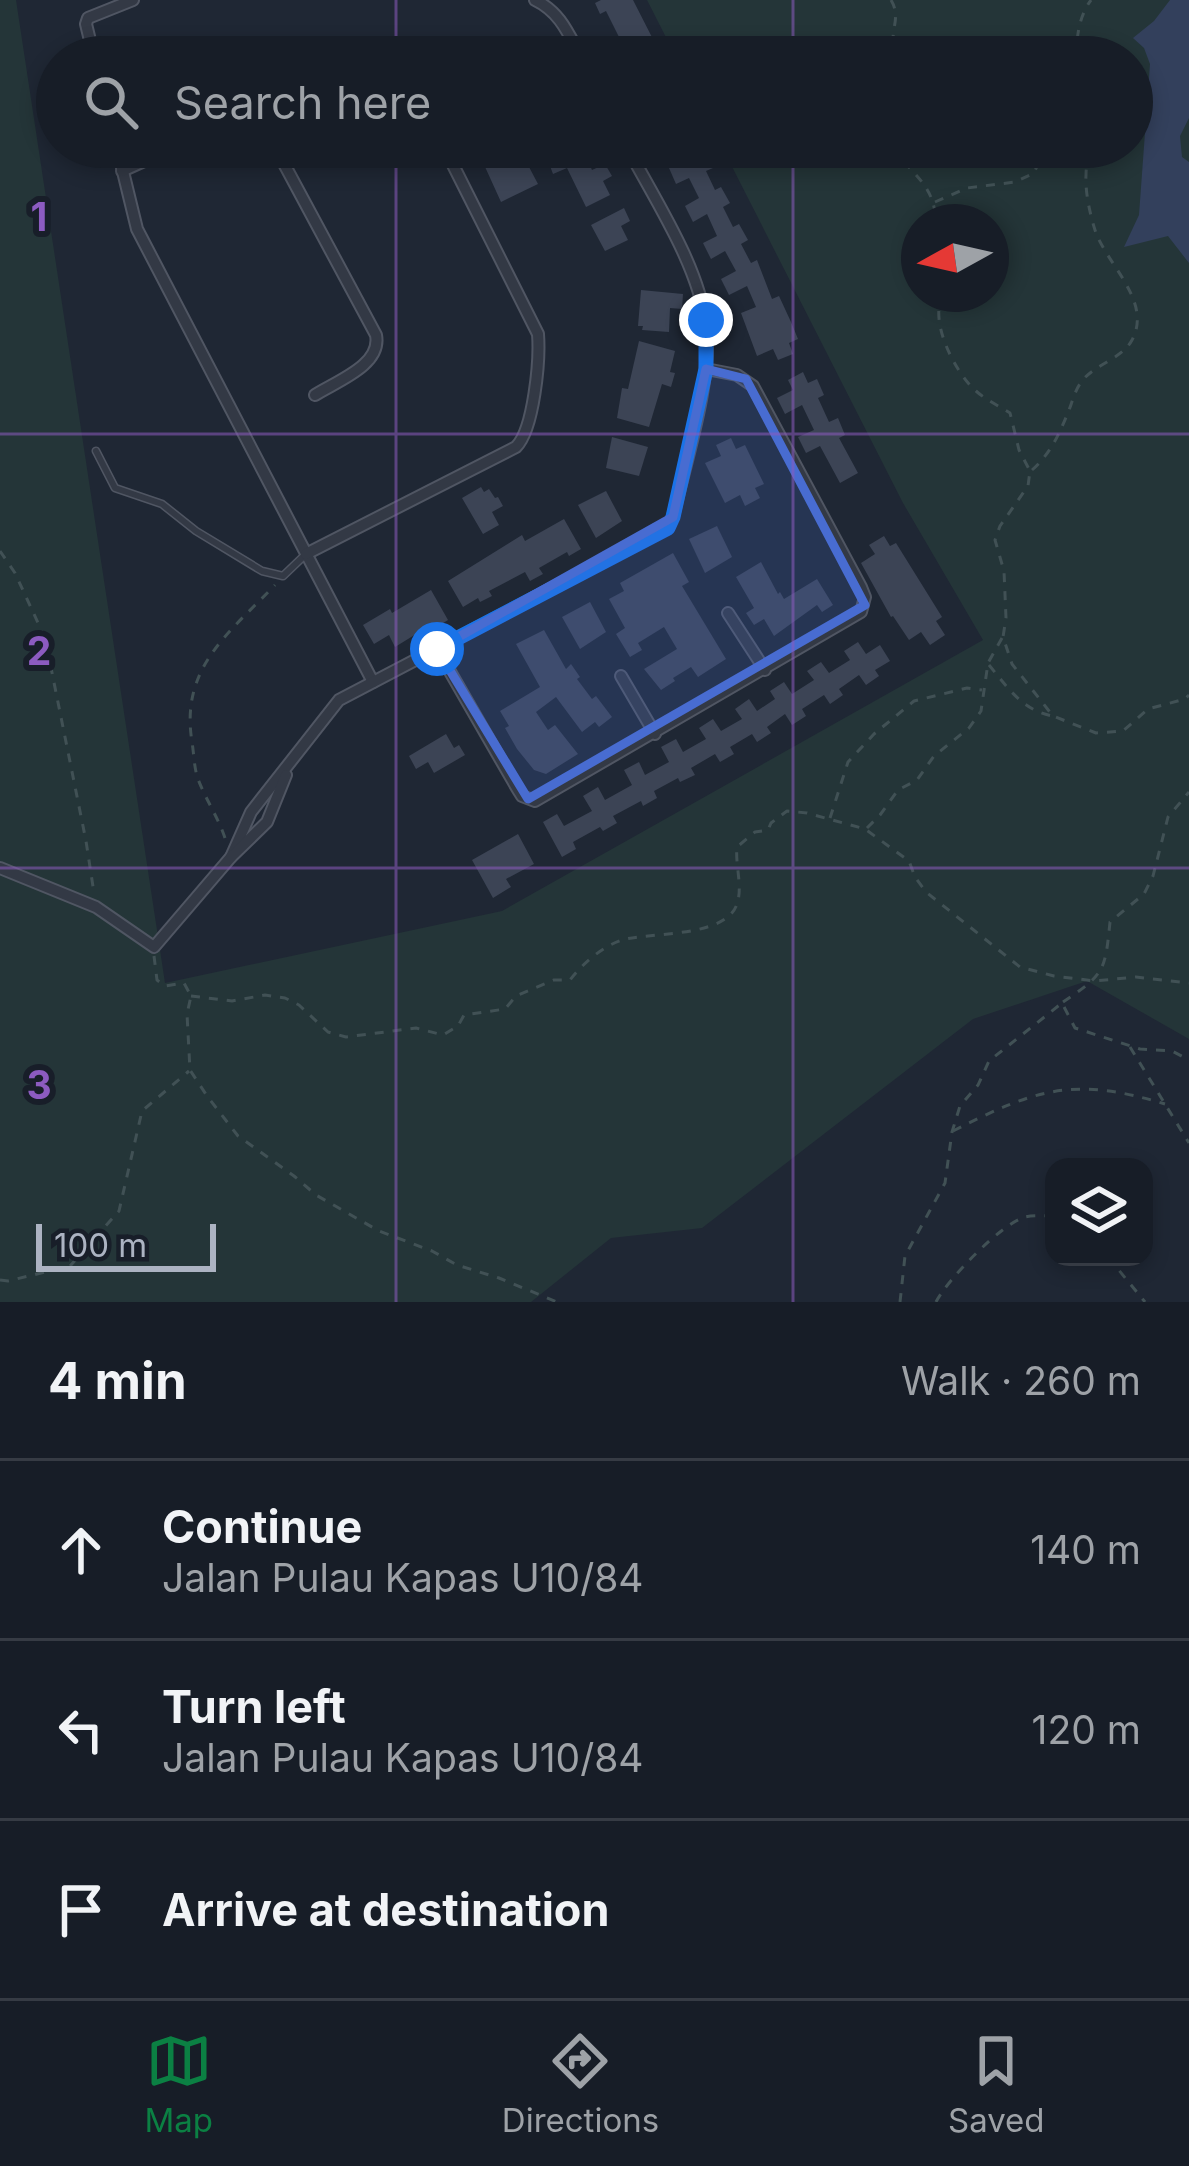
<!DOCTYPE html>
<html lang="en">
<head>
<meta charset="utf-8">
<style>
	:root { --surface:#171d27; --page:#20262f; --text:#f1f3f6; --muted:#9ea2a7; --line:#363b44; --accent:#0b8043 }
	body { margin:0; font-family:Inter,sans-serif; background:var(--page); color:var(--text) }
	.controls { position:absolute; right:36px; bottom:36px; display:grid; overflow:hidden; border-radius:24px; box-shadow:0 6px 18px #0003 }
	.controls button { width:108px; height:108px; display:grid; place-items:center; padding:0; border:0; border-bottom:3px solid var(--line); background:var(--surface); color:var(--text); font:60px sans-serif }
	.compass { position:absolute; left:901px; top:204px; width:108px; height:108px; border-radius:50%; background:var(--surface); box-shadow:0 6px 18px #0003; rotate:262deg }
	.scale { position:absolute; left:36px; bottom:30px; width:180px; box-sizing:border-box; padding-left:12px; border:6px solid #acb3c2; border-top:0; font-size:33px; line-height:42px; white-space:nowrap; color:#acb3c2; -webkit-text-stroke:9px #181e29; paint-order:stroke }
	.stop { position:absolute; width:36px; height:36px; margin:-27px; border:9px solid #1a73e8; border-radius:50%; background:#fff }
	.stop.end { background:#1a73e8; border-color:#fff; box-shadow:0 3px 12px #0008 }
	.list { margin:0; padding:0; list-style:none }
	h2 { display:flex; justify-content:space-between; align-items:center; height:156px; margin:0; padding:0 48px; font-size:51px }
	h2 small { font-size:39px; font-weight:400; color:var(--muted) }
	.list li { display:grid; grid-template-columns:78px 1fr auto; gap:36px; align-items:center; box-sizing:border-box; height:180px; padding:0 48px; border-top:3px solid var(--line) }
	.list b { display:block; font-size:45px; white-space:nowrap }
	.list p { margin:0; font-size:39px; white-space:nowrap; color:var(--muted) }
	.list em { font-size:39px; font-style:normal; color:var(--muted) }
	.icon { flex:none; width:66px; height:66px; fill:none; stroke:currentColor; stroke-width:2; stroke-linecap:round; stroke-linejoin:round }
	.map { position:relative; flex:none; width:1189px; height:1302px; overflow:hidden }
	.search { position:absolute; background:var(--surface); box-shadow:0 6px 18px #0003; left:36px; right:36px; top:36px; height:132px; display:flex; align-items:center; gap:30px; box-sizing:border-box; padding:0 42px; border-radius:66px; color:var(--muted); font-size:45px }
	.sheet { height:696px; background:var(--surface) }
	nav { display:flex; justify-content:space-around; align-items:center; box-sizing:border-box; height:168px; border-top:3px solid var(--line); background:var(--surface); font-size:33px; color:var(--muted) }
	nav a { display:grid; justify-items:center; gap:6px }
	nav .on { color:var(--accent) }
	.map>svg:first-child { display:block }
	.green { fill:#243538; fill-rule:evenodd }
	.water { fill:#33405c }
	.building { fill:#3c4455 }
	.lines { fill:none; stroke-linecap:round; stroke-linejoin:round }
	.lane-casing { stroke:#505663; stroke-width:9 }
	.street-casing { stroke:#505663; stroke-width:14 }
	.path { stroke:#415155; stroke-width:3; stroke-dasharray:9 9; stroke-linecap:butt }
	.lane { stroke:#333945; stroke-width:6 }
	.street { stroke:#333945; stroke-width:10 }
	.route { stroke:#1a73e8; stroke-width:15 }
	.marked { fill:#486cd1; fill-opacity:0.2; stroke:#486cd1; stroke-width:9; stroke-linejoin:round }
	.grid { fill:none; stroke:#8c5bc0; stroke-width:3; stroke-opacity:0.55 }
	.grid-label { font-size:39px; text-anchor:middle; font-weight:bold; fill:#8c5bc0; stroke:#181e29; stroke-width:12; stroke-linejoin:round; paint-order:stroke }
</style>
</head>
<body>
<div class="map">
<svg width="1189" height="1302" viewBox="0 0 1189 1302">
	<rect width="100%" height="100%" fill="#1f2734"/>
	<!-- green -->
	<path class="green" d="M0,0H16L165,983L502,911L983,640L903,503L722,147H1132V57H676L647,0H1189V1039L1087,981L973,1019L702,1228L611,1238L531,1302H0ZM919,222H991V294H919Z"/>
	<!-- water -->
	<polygon class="water" points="1170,0 1189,0 1189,118 1180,136 1182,157 1189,162 1189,263 1168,236 1124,247 1139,215 1150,64 1144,48 1133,38 1154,21"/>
	<!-- building -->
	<g class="building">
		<polygon points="601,0 633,0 659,51 647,57 630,57 624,47 619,50 613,39 619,37 606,11 600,14 595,3"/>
		<polygon points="476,147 504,147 509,157 515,153 522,168 528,165 538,184 501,202"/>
		<polygon points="543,147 568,147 570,152 582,147 592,170 605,164 612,176 603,181 610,195 586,207 567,168 553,174"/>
		<polygon points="677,147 696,147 699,154 706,151 713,168 706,171 715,190 721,187 730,203 723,207 733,227 739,224 748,240 741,244 751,263 757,260 772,299 779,296 791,322 798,339 789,343 793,354 778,360 773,349 757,356 741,313 756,307 747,286 729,295 721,279 736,271 725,251 711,259 703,243 717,236 707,214 693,222 685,206 699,198 689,178 676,184 669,168 683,161"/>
		<polygon points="624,208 630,221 621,226 628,240 605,251 591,225"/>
		<polygon points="641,290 683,294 682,309 670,308 669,332 642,330 643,326 638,326"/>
		<polygon points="639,341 675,351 670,372 675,373 671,387 662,384 649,427 617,418 622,388 628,389"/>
		<polygon points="803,372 808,383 817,379 824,395 818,398 829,422 838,418 845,435 839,438 858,473 840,483 820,446 806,453 798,437 814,430 802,405 785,414 777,398 793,390 788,380"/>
		<polygon points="612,437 648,447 639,476 606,468"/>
		<polygon points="731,438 736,449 745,445 764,484 755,488 760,498 745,506 740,495 725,503 705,463 721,456 716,445"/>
		<polygon points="481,487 484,492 489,489 495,498 498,497 503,506 492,512 499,525 483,534 462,498"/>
		<polygon points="606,491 622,521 596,538 578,505"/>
		<polygon points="564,519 581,549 569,556 567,552 539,568 543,574 530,581 525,572 489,591 492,596 480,602 478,598 463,607 448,581 522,535 525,541"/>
		<polygon points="717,526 732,557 705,573 689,539"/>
		<polygon points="884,536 890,546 896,543 942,617 936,621 945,635 930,645 921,632 909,640 893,616 891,617 861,563 875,554 869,545"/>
		<polygon points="673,553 689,582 682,586 726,659 698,677 691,667 673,678 675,681 661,690 644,669 677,649 664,627 638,643 642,650 630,657 616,634 625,628 609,599 624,591 620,583"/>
		<polygon points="761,562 778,594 780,592 784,599 817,579 833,605 822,612 817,605 774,636 764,619 754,625 746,613 754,608 736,577"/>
		<polygon points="431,590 448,620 437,627 434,623 395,647 389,635 374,644 363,625 390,609 392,613"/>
		<polygon points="590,602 606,632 580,649 562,617"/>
		<polygon points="544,630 566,669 571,664 580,677 577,679 592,699 596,696 612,717 599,727 595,722 582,732 556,697 536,712 548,730 555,725 578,754 546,774 534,770 517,749 505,728 509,726 500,711 540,687 516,644"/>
		<polygon points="858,642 866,654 880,645 890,661 875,670 879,676 866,685 859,675 839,689 843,695 830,704 824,695 802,709 806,716 792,725 785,714 767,727 771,733 757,742 752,734 730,747 734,754 720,762 715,754 691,768 695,775 680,782 678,778 654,791 657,798 643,806 641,801 613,816 617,823 603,831 600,827 573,842 576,849 562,857 543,822 557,814 564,826 592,811 583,796 598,787 605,800 632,785 624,770 639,762 645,775 669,762 661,747 676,739 683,752 706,739 699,728 713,719 721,731 742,719 735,709 749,699 757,711 775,699 770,691 784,682 792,694 814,680 807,671 821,662 829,673 850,660 844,651"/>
		<polygon points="446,734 454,748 459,745 465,755 434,773 428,762 416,769 409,756"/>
		<polygon points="518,834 534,864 506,879 511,887 493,898 472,860"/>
	</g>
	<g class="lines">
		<!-- lane casing -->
		<g class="lane-casing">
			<polyline id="lane" points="96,451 115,488 162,504 196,531 262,571 283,576 306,554"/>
		</g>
		<!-- street casing -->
		<g class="street-casing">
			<g id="street">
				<path d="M535,0C560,12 568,33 581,57"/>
				<polyline points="94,57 86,24 88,18 133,0"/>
				<polyline points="117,147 137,229 373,682"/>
				<path d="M275,147L376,335C382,365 337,381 315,395"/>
				<polyline points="122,171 175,147"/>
				<path d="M306,554L516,447C534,429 540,360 538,334L444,147"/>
				<polyline points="728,613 765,670"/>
				<polyline points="437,649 517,788 522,796 535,801 861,612 865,597 861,587 753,386 737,375 706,369"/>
				<polyline points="621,676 655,734"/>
				<path d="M231,857L251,812L339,700L667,528L673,517C685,463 713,379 706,325C699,266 655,200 627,147"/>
				<polyline points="0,868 96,907 154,947 231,857 267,822 286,775"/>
			</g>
		</g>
		<!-- path -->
		<g class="path">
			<path d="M891,0C900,15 893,25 893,40C893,46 895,51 896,57"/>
			<path d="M1077,57C1076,38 1079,16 1091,0"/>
			<path d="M893,147C913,177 934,183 936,222"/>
			<polyline points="935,202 967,188 1015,182 1034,173 1043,153 1055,147"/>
			<path d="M944,294C927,318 955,373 976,391C986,400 999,406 1010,413L1019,450L1030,471L1028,486L1000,526L995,540L1004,571L1006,618L1003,637L1012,664L1053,716L1096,733L1123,731L1148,709L1185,699L1189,695"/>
			<path d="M1032,470C1049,455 1058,437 1067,415C1072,404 1074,391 1082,381C1095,364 1122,359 1132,340C1153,301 1106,264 1095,230C1090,214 1085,192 1086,175C1086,165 1089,157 1088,147"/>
			<polyline points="0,551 15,573 45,638 86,841 94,893"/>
			<path d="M989,665C1008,688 1023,711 1053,716"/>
			<polyline points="830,818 848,762 874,734 914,701 967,688 982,690"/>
			<polyline points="867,828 880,815 898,790 917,780 934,756 969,728 981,711 988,663 1002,638"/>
			<path d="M225,838C218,817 206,800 198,779C194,768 194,754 192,742C180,668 228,634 275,585"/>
			<polyline points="154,956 157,980 165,986 184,983 191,996 187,1014 190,1070 207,1096 238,1136 294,1176 316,1195 379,1231 432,1251 457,1265 499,1278 557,1302"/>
			<path d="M191,996L232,1001L265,995L285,998L299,1005L328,1032L346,1037L416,1028L443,1035L458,1026L464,1015L505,1009L516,996L554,980H570C582,964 603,946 622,940C650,932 726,938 737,904C743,887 735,865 737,847L755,832L768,830L771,823L787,811L807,813L865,829L909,861L915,877L926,892L1020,967L1054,976L1095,981L1136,977L1189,983"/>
			<path d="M1063,1002C1105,974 1105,971 1110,922L1144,894L1153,876L1168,817L1189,792"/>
			<polyline points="1130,1047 1189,1143"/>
			<path d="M953,1131C1036,1089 1073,1076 1165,1104"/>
			<polyline points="1108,1257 1145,1302"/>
			<polyline points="0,1280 8,1281 70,1266 119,1211 142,1111 189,1071"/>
			<polyline points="900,1302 905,1256 945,1183 952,1132 960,1106 978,1085 989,1061 1062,1003 1075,1028 1140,1049 1172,1051 1189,1060"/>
			<path d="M936,1302C947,1280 1002,1223 1025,1217C1033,1215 1046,1216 1054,1216"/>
		</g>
		<!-- lane -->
		<use href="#lane" class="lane"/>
		<!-- street -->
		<use href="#street" class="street"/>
	</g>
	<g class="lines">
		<!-- route -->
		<polyline class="route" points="437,649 668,528 673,517 706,369 706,320"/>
	</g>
	<!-- marked area -->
	<path class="marked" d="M706,369L746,379L865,605L528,799L437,649L673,517Z"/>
	<!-- grid -->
	<path class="grid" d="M396,0V57M793,0V57M396,147V1302M793,147V1302M0,434H1189M0,868H1189"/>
	<g class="grid-label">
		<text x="39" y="231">1</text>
		<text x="39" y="665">2</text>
		<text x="39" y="1099">3</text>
	</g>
</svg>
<div class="controls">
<button><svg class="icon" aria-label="layers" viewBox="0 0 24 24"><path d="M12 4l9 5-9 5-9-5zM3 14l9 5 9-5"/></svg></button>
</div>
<svg class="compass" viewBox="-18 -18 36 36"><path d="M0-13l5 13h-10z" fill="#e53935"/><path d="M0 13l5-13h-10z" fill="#9ea2a7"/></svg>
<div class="scale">100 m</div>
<div class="stop" style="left:437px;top:649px"></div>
<div class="stop end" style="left:706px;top:320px"></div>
<div class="search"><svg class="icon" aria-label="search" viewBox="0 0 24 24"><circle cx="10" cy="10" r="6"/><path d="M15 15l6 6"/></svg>Search here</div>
</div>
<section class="sheet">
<h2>4 min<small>Walk · 260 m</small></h2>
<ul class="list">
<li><svg class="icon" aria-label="ahead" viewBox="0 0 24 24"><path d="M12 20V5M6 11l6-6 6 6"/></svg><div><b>Continue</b><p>Jalan Pulau Kapas U10/84</p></div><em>140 m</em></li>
<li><svg class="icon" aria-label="left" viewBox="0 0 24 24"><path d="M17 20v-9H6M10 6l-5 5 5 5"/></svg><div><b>Turn left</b><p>Jalan Pulau Kapas U10/84</p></div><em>120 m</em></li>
<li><svg class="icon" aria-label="arrive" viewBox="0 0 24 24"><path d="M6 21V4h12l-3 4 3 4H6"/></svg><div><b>Arrive at destination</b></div></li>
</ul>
</section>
<nav>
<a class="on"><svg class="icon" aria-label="map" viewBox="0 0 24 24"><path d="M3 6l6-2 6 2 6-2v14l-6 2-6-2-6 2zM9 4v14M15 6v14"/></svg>Map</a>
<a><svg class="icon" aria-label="directions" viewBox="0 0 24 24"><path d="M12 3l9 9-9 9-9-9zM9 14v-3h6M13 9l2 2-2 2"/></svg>Directions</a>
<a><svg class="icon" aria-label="saved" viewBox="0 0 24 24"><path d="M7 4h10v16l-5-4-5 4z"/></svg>Saved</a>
</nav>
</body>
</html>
